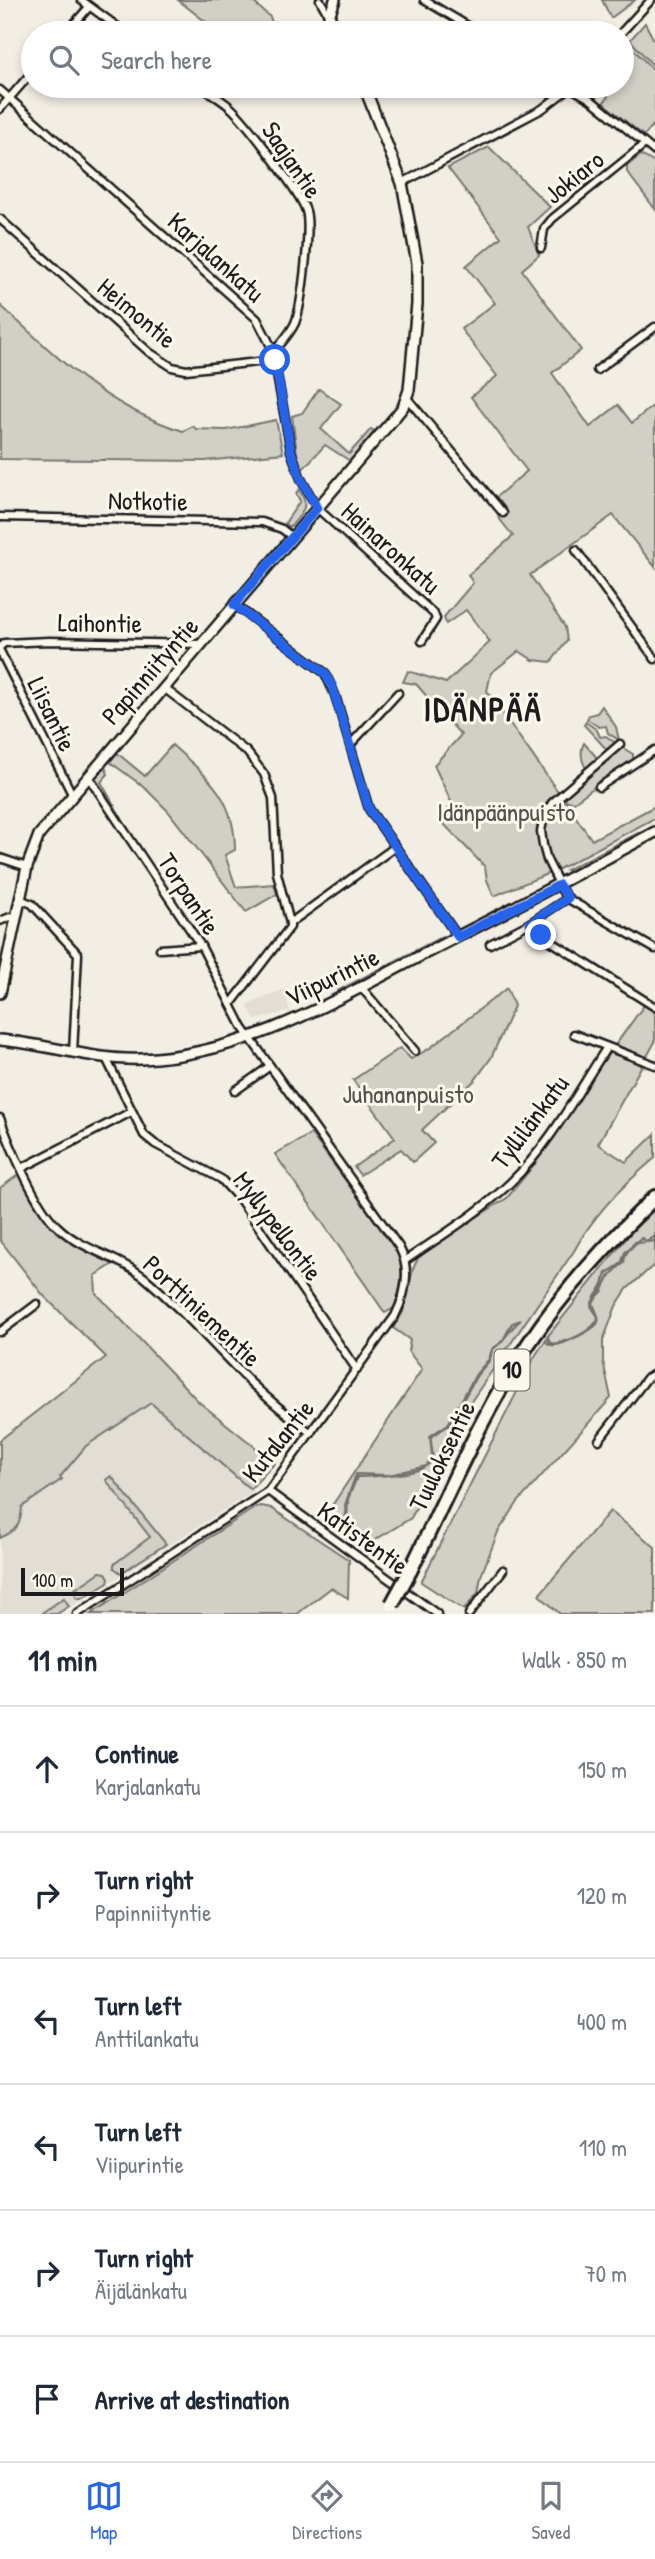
<!DOCTYPE html>
<html lang="en">
<head>
<meta charset="utf-8">
<style>
	:root { --surface:#fff; --page:#f2f2f3; --text:#1f2937; --muted:#747a83; --line:#e0e1e3; --accent:#2563eb }
	body { margin:0; font-family:"Patrick Hand",sans-serif; background:var(--page); color:var(--text) }
	.scale { position:absolute; left:21px; bottom:18px; width:103px; box-sizing:border-box; padding-left:7px; border:4px solid #1c1c1c; border-top:0; font-size:19px; line-height:24px; white-space:nowrap; color:#1c1c1c; -webkit-text-stroke:5px #fbf7ec; paint-order:stroke }
	.stop { position:absolute; width:21px; height:21px; margin:-16px; border:5px solid #2563eb; border-radius:50%; background:#fff }
	.stop.end { background:#2563eb; border-color:#fff; box-shadow:0 2px 7px #0008 }
	.list { margin:0; padding:0; list-style:none }
	h2 { display:flex; justify-content:space-between; align-items:center; height:91px; margin:0; padding:0 28px; font-size:30px }
	h2 small { font-size:23px; font-weight:400; color:var(--muted) }
	.list li { display:grid; grid-template-columns:46px 1fr auto; gap:21px; align-items:center; box-sizing:border-box; height:126px; padding:0 28px; border-top:2px solid var(--line) }
	.list b { display:block; font-size:26px; white-space:nowrap }
	.list p { margin:0; font-size:23px; white-space:nowrap; color:var(--muted) }
	.list em { font-size:23px; font-style:normal; color:var(--muted) }
	.icon { flex:none; width:38px; height:38px; fill:none; stroke:currentColor; stroke-width:2; stroke-linecap:round; stroke-linejoin:round }
	.map { position:relative; flex:none; width:655px; height:1614px; overflow:hidden }
	.search { position:absolute; background:var(--surface); box-shadow:0 4px 10px #0003; left:21px; right:21px; top:21px; height:77px; display:flex; align-items:center; gap:18px; box-sizing:border-box; padding:0 24px; border-radius:38px; color:var(--muted); font-size:26px }
	.sheet { height:847px; background:var(--surface) }
	nav { display:flex; justify-content:space-around; align-items:center; box-sizing:border-box; height:98px; border-top:2px solid var(--line); background:var(--surface); font-size:19px; color:var(--muted) }
	nav a { display:grid; justify-items:center; gap:4px }
	nav .on { color:var(--accent) }
	.map>svg:first-child { display:block }
	.built { fill:#e2ded5 }
	.green { fill:#d2cfc6; stroke:#777671; stroke-width:2 }
	.water { fill:#a9a6a0; stroke:#716f6b; stroke-width:2 }
	.lines { fill:none; stroke-linecap:round; stroke-linejoin:round }
	.street-casing { stroke:#1c1c1c; stroke-width:11 }
	.secondary-casing { stroke:#1c1c1c; stroke-width:14 }
	.highway-casing { stroke:#1c1c1c; stroke-width:18 }
	.street { stroke:#fbf7ec; stroke-width:6 }
	.secondary { stroke:#fbf7ec; stroke-width:9 }
	.highway { stroke:#fbf7ec; stroke-width:12 }
	.highway-bridge-casing { stroke:#1c1c1c; stroke-width:18; stroke-linecap:butt }
	.highway-bridge { stroke:#fbf7ec; stroke-width:12 }
	.route { stroke:#2563eb; stroke-width:9 }
	.labels { text-anchor:middle; stroke-width:6; stroke-linejoin:round; paint-order:stroke }
	.shield { fill:#fbf7ec; stroke:#5f5e5a; stroke-width:2 }
	.shield-label { font-size:24px; font-weight:bold; fill:#1c1c1c }
	.street-label { font-size:26px; fill:#1c1c1c; stroke:#fbf7ec }
	.park-label { font-size:26px; fill:#53524f; stroke:#fbf7ec }
	.district-label { font-size:33px; font-weight:bold; letter-spacing:2px; fill:#1c1c1c; stroke:#fbf7ec }
</style>
</head>
<body>
<div class="map">
<svg width="655" height="1614" viewBox="0 0 655 1614">
	<rect width="100%" height="100%" fill="#f2eee4"/>
	<filter id="ink" filterUnits="userSpaceOnUse"><feTurbulence type="fractalNoise" baseFrequency=".0143" numOctaves="2"/><feDisplacementMap in="SourceGraphic" scale="14" xChannelSelector="R" yChannelSelector="G"/><feConvolveMatrix kernelMatrix="1 2 1 2 8 2 1 2 1" color-interpolation-filters="sRGB"/></filter>
	<g filter="url(#ink)">
		<!-- built -->
		<g class="built">
			<polygon points="284,989 290,1011 255,1020 247,1005"/>
			<polygon points="151,1403 254,1491 60,1614 0,1614 0,1516 59,1478 86,1446"/>
		</g>
		<!-- green -->
		<g class="green">
			<polygon points="178,0 251,0 270,17 276,33 220,33"/>
			<polygon points="602,0 635,0 611,18"/>
			<polygon points="645,23 655,42 655,68 630,40"/>
			<polygon points="627,42 655,72 655,123 644,136 603,103 608,97 604,92 593,87 622,86 622,48"/>
			<polygon points="489,147 550,207 528,227 539,255 522,270 581,350 552,373 590,427 618,405 632,423 655,404 655,567 613,515 530,575 565,627 567,641 551,662 533,660 519,651 491,673 487,691 592,840 655,806 655,818 559,869 494,896 487,880 485,867 440,820 452,804 434,765 461,735 416,684 403,682 408,671 446,683 490,642 466,610 446,624 444,617 473,583 468,575 513,536 498,517 502,504 496,497 527,471 471,397 497,376 461,329 495,303 466,266 501,237 448,168"/>
			<polygon points="641,155 655,163 655,209 627,172 627,166"/>
			<path d="M0,305C61,360 102,405 183,431L193,426L196,429L226,430L276,420L283,453L205,461L0,459Z"/>
			<polygon points="319,389 341,404 321,429 349,454 371,429 375,431 350,461 325,445 301,471 297,454 292,416 302,413"/>
			<path d="M299,490C310,505 303,513 291,526H287L285,523L300,501L296,493Z"/>
			<polygon points="602,706 616,727 619,740 608,733 606,726 599,727 587,719 589,715 597,713"/>
			<polygon points="586,722 597,730 600,737 606,736 617,744 609,752 584,725"/>
			<path d="M584,743L598,759L587,769C581,762 580,750 584,743Z"/>
			<path d="M172,745C209,778 235,798 235,850L225,855L236,887L274,884L277,894L246,912L168,811L144,787L110,762L117,753L145,776Z"/>
			<polygon points="621,747 633,754 633,759 574,802 567,801 564,796 569,791 611,759"/>
			<polygon points="105,767 108,774 101,782 122,819 93,780"/>
			<polygon points="638,833 640,835 570,871 566,870"/>
			<polygon points="443,936 446,936 337,993 337,991"/>
			<polygon points="507,988 514,1006 491,1058 475,1080 422,1130 434,1143 413,1162 401,1149 360,1175 354,1167 395,1138 353,1080 400,1048 411,1059 430,1048"/>
			<path d="M645,1004L655,1011V1042L598,1144L626,1162L655,1134V1158C624,1184 593,1215 574,1251L470,1403L411,1518L365,1546L324,1518L422,1369L408,1351L410,1340L393,1328L403,1312L413,1269L418,1258L442,1239L507,1198L534,1165L587,1084Z"/>
			<path d="M311,1134L398,1251C404,1270 401,1290 394,1308L385,1313L275,1154Z"/>
			<path d="M21,1173C50,1223 57,1241 113,1264L95,1276L96,1293L199,1402L275,1463L250,1489L151,1403L86,1446L60,1477L62,1479L22,1507C21,1525 16,1531 0,1538V1440L106,1357L43,1295L0,1240V1188Z"/>
			<path d="M655,1209V1236L646,1241L642,1238C629,1244 628,1252 622,1262C619,1267 611,1270 606,1273L601,1291L593,1301L603,1291L610,1272L624,1263L625,1254L636,1243L655,1241V1264L627,1289L616,1306L603,1341V1361L611,1398L518,1502L498,1532L481,1576L478,1593L464,1610L421,1582L535,1356L545,1341L556,1345L550,1343L547,1337L632,1231Z"/>
			<polygon points="111,1476 166,1544 121,1573 114,1568 114,1564 150,1537 106,1480"/>
			<polygon points="262,1506 271,1508 349,1560 348,1598 331,1588 297,1614 91,1614 256,1507"/>
			<polygon points="610,1511 655,1547 655,1614 560,1614 539,1595"/>
			<polygon points="100,1572 106,1573 109,1578 108,1582 82,1598 77,1598 74,1590"/>
			<polygon points="64,1598 69,1606 57,1614 44,1614 43,1612"/>
		</g>
		<!-- water -->
		<g class="water">
			<path d="M655,1236V1241L635,1243L625,1254L624,1263C607,1275 605,1287 593,1303C594,1309 602,1318 597,1324C591,1331 564,1344 556,1345C550,1346 549,1344 545,1341L548,1337L550,1343C562,1346 596,1330 598,1317L591,1306C594,1294 605,1287 606,1274L621,1264L625,1252L642,1238L646,1241Z"/>
			<path d="M521,1320C509,1329 505,1341 492,1350L490,1360L477,1375L449,1425L431,1437C430,1444 434,1452 432,1459C426,1477 373,1476 357,1477L348,1499L347,1525L343,1531L346,1525L345,1505L356,1474L389,1475L426,1466L432,1456L430,1436L448,1424L476,1374L489,1359L492,1349L502,1342L512,1323Z"/>
		</g>
		<g class="lines">
			<!-- street casing -->
			<g class="street-casing">
				<g id="street">
					<polyline points="81,0 126,33"/>
					<polyline points="320,0 329,16"/>
					<polyline points="424,0 480,33"/>
					<polyline points="66,33 89,7"/>
					<polyline points="621,33 651,0"/>
					<path d="M200,86C210,93 221,99 230,107C245,120 301,194 306,211C311,228 302,306 295,323C290,334 281,343 273,353"/>
					<polyline points="568,86 590,99 655,152"/>
					<polyline points="0,90 257,319 272,348 291,451 301,479 317,508 434,614 436,619 422,641"/>
					<polyline points="0,109 33,71"/>
					<polyline points="402,183 542,109 572,86"/>
					<polyline points="0,219 149,352 172,367 186,370 275,360"/>
					<polyline points="541,248 544,229 552,219 645,144"/>
					<polyline points="597,370 655,327"/>
					<polyline points="407,398 503,513"/>
					<polyline points="0,517 262,522 282,529 292,537"/>
					<polyline points="576,550 655,659"/>
					<polyline points="235,605 325,673 335,695 369,809 458,937"/>
					<polyline points="0,647 4,643 49,641 201,644"/>
					<polyline points="0,651 72,794"/>
					<polyline points="164,688 247,752 264,774 273,798 277,873 290,923"/>
					<polyline points="620,744 552,803 544,816 541,831 543,845 547,860 564,894 570,900 655,949"/>
					<polyline points="350,745 398,693"/>
					<polyline points="599,787 655,750"/>
					<polyline points="0,858 27,867"/>
					<polyline points="20,899 32,904 78,954 73,1053"/>
					<polyline points="0,921 10,917 16,919"/>
					<polyline points="530,923 541,935 655,1007"/>
					<polyline points="490,944 530,923 568,898"/>
					<polyline points="160,949 201,946"/>
					<polyline points="361,987 415,1051"/>
					<polyline points="231,1004 290,927 290,923 395,847"/>
					<polyline points="574,1034 655,1065"/>
					<polyline points="106,1058 144,1135 155,1144 221,1179 241,1201 357,1370"/>
					<polyline points="235,1091 270,1066"/>
					<path d="M0,1118C10,1146 36,1207 57,1226C81,1250 117,1256 144,1277C182,1309 215,1347 250,1382C269,1400 290,1417 311,1433"/>
					<polyline points="22,1168 131,1112"/>
					<path d="M406,1260C441,1236 479,1213 510,1183C550,1145 577,1093 607,1047"/>
					<polyline points="0,1332 37,1304"/>
					<polyline points="599,1440 647,1378 655,1374"/>
					<polyline points="268,1491 437,1614"/>
					<path d="M77,1614L268,1491L395,1316C406,1294 411,1269 399,1247L243,1028L201,946L88,776"/>
					<polyline points="469,1614 503,1570"/>
				</g>
			</g>
			<!-- secondary casing -->
			<g class="secondary-casing">
				<g id="secondary">
					<polyline points="335,0 329,16 337,33"/>
					<polyline points="0,993 27,867 39,835 395,417 403,407 409,390 417,304 417,263 402,183 364,86"/>
					<path d="M0,1040C48,1044 93,1061 142,1059C244,1055 336,1000 424,954C502,914 578,874 655,832"/>
				</g>
			</g>
			<!-- highway casing -->
			<g class="highway-casing">
				<path id="highway" d="M410,1571C448,1495 481,1414 529,1343C565,1289 609,1242 655,1197"/>
			</g>
			<!-- street -->
			<use href="#street" class="street"/>
			<!-- secondary -->
			<use href="#secondary" class="secondary"/>
			<!-- highway -->
			<use href="#highway" class="highway"/>
			<!-- highway-bridge casing -->
			<g class="highway-bridge-casing">
				<polyline id="highway-bridge" points="392,1604 410,1571"/>
			</g>
			<!-- highway-bridge -->
			<use href="#highway-bridge" class="highway-bridge"/>
		</g>
	</g>
	<g class="lines" filter="url(#ink)">
		<!-- route -->
		<polyline class="route" points="275,360 291,451 301,479 317,508 234,605 325,673 332,686 369,809 458,937 559,885 568,898 530,923 541,935"/>
	</g>
	<g class="labels">
		<!-- shield labels -->
		<rect class="shield" x="494.5" y="1349.5" width="35" height="41" rx="5"/>
		<g class="shield-label">
			<text x="512" y="1378">10</text>
		</g>
		<!-- street labels -->
		<g class="street-label">
			<text transform="translate(292 160) rotate(56)" y="9">Saajantie</text>
			<text transform="translate(574 177) rotate(-39)" y="9">Jokiaro</text>
			<text transform="translate(216 257) rotate(42)" y="9">Karjalankatu</text>
			<text transform="translate(137 313) rotate(40)" y="9">Heimontie</text>
			<text transform="translate(148 501) rotate(1)" y="9">Notkotie</text>
			<text transform="translate(391 548) rotate(42)" y="9">Hainaronkatu</text>
			<text transform="translate(100 623) rotate(1)" y="9">Laihontie</text>
			<text transform="translate(150 671) rotate(-49)" y="9">Papinniityntie</text>
			<text transform="translate(52 714) rotate(64)" y="9">Liisantie</text>
			<text transform="translate(189 894) rotate(57)" y="9">Torpantie</text>
			<text transform="translate(332 977) rotate(-26)" y="9">Viipurintie</text>
			<text transform="translate(530 1122) rotate(-53)" y="9">Tyllilänkatu</text>
			<text transform="translate(278 1226) rotate(53)" y="9">Myllypellontie</text>
			<text transform="translate(202 1311) rotate(43)" y="9">Porttiniementie</text>
			<text transform="translate(278 1441) rotate(-51)" y="9">Kutalantie</text>
			<text transform="translate(442 1456) rotate(-64)" y="9">Tuuloksentie</text>
			<text transform="translate(363 1538) rotate(36)" y="9">Katistentie</text>
		</g>
		<!-- park labels -->
		<g class="park-label">
			<text x="506" y="821">Idänpäänpuisto</text>
			<text x="408" y="1103">Juhananpuisto</text>
		</g>
		<!-- district labels -->
		<g class="district-label">
			<text x="483" y="721">IDÄNPÄÄ</text>
		</g>
	</g>
</svg>
<div class="scale">100 m</div>
<div class="stop" style="left:275px;top:360px"></div>
<div class="stop end" style="left:541px;top:935px"></div>
<div class="search"><svg class="icon" aria-label="search" viewBox="0 0 24 24"><circle cx="10" cy="10" r="6"/><path d="M15 15l6 6"/></svg>Search here</div>
</div>
<section class="sheet">
<h2>11 min<small>Walk · 850 m</small></h2>
<ul class="list">
<li><svg class="icon" aria-label="ahead" viewBox="0 0 24 24"><path d="M12 20V5M6 11l6-6 6 6"/></svg><div><b>Continue</b><p>Karjalankatu</p></div><em>150 m</em></li>
<li><svg class="icon" aria-label="right" viewBox="0 0 24 24"><path d="M7 20v-9h11M14 6l5 5-5 5"/></svg><div><b>Turn right</b><p>Papinniityntie</p></div><em>120 m</em></li>
<li><svg class="icon" aria-label="left" viewBox="0 0 24 24"><path d="M17 20v-9H6M10 6l-5 5 5 5"/></svg><div><b>Turn left</b><p>Anttilankatu</p></div><em>400 m</em></li>
<li><svg class="icon" aria-label="left" viewBox="0 0 24 24"><path d="M17 20v-9H6M10 6l-5 5 5 5"/></svg><div><b>Turn left</b><p>Viipurintie</p></div><em>110 m</em></li>
<li><svg class="icon" aria-label="right" viewBox="0 0 24 24"><path d="M7 20v-9h11M14 6l5 5-5 5"/></svg><div><b>Turn right</b><p>Äijälänkatu</p></div><em>70 m</em></li>
<li><svg class="icon" aria-label="arrive" viewBox="0 0 24 24"><path d="M6 21V4h12l-3 4 3 4H6"/></svg><div><b>Arrive at destination</b></div></li>
</ul>
</section>
<nav>
<a class="on"><svg class="icon" aria-label="map" viewBox="0 0 24 24"><path d="M3 6l6-2 6 2 6-2v14l-6 2-6-2-6 2zM9 4v14M15 6v14"/></svg>Map</a>
<a><svg class="icon" aria-label="directions" viewBox="0 0 24 24"><path d="M12 3l9 9-9 9-9-9zM9 14v-3h6M13 9l2 2-2 2"/></svg>Directions</a>
<a><svg class="icon" aria-label="saved" viewBox="0 0 24 24"><path d="M7 4h10v16l-5-4-5 4z"/></svg>Saved</a>
</nav>
</body>
</html>
